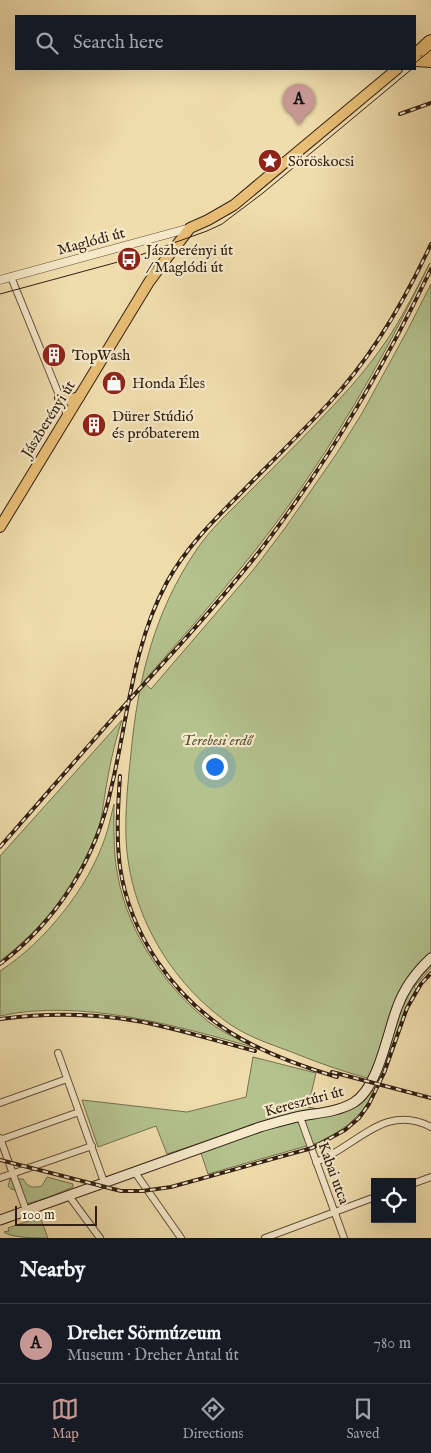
<!DOCTYPE html>
<html lang="en">
<head>
<meta charset="utf-8">
<style>
	:root { --surface:#171b24; --page:#20242c; --text:#f1f3f6; --muted:#9ea1a6; --line:#363941; --accent:#c59692 }
	body { margin:0; font-family:"IM FELL English",serif; background:var(--page); color:var(--text) }
	.controls { position:absolute; right:15px; bottom:15px; display:grid; overflow:hidden; border-radius:0px; box-shadow:0 5px 20px #0002 }
	.controls button { width:45px; height:45px; display:grid; place-items:center; padding:0; border:0; border-bottom:1px solid var(--line); background:var(--surface); color:var(--text); font:25px sans-serif }
	.scale { position:absolute; left:15px; bottom:12px; width:82px; box-sizing:border-box; padding-left:5px; border:2px solid #332014; border-top:0; font-size:14px; line-height:18px; white-space:nowrap; color:#332014; -webkit-text-stroke:4px #f5e9ca; paint-order:stroke }
	.you { position:absolute; left:214px; top:766px; width:18px; height:18px; margin:-12px; border:4px solid #fff; border-radius:50%; background:#1a73e8; box-shadow:0 0 0 8px #1a73e833 }
	.badge { display:grid; place-items:center; width:32px; height:32px; border-radius:50%; background:var(--accent); color:#111; font-size:16px; font-weight:700 }
	.pin { position:absolute; translate:-50% -41px; filter:drop-shadow(0 1px 2px #0008) }
	.pin::after { content:''; position:absolute; top:26px; width:18px; height:15px; background:inherit; clip-path:polygon(0 0,100% 0,50% 100%) }
	.list { margin:0; padding:0; list-style:none }
	h2 { display:flex; justify-content:space-between; align-items:center; height:65px; margin:0; padding:0 20px; font-size:21px }
	h2 small { font-size:16px; font-weight:400; color:var(--muted) }
	.list li { display:grid; grid-template-columns:32px 1fr auto; gap:15px; align-items:center; box-sizing:border-box; height:80px; padding:0 20px; border-top:1px solid var(--line) }
	.list b { display:block; font-size:19px; white-space:nowrap }
	.list p { margin:0; font-size:16px; white-space:nowrap; color:var(--muted) }
	.list em { font-size:16px; font-style:normal; color:var(--muted) }
	.icon { flex:none; width:28px; height:28px; fill:none; stroke:currentColor; stroke-width:2; stroke-linecap:round; stroke-linejoin:round }
	.map { position:relative; flex:none; width:431px; height:1238px; overflow:hidden }
	.search { position:absolute; background:var(--surface); box-shadow:0 5px 20px #0002; left:15px; right:15px; top:15px; height:55px; display:flex; align-items:center; gap:12px; box-sizing:border-box; padding:0 18px; border-radius:0px; color:var(--muted); font-size:19px }
	.sheet { height:145px; background:var(--surface) }
	nav { display:flex; justify-content:space-around; align-items:center; box-sizing:border-box; height:70px; border-top:1px solid var(--line); background:var(--surface); font-size:14px; color:var(--muted) }
	nav a { display:grid; justify-items:center; gap:2px }
	nav .on { color:var(--accent) }
	.map>svg:first-child { display:block }
	.green { fill:#b4c28e; stroke:#747151 }
	.lines { fill:none; stroke-linecap:round; stroke-linejoin:round }
	.minor-casing { stroke:#624f3a; stroke-width:8 }
	.tertiary-casing { stroke:#624f3a; stroke-width:9 }
	.secondary-casing { stroke:#332014; stroke-width:11 }
	.primary-casing { stroke:#332014; stroke-width:12 }
	.minor { stroke:#f5e9ca; stroke-width:6 }
	.tertiary { stroke:#f5e9ca; stroke-width:8 }
	.secondary { stroke:#f5e9ca; stroke-width:9 }
	.primary { stroke:#e8be76; stroke-width:10 }
	.tram { stroke:#332014; stroke-width:1 }
	.rail-casing { stroke:#332014; stroke-width:4 }
	.rail { stroke:#f5e9ca; stroke-width:2; stroke-dasharray:5.5; stroke-linecap:butt }
	.labels { text-anchor:middle; stroke-width:4.5; stroke-linejoin:round; paint-order:stroke }
	.poi-label { font-size:15px; fill:#332014; stroke:#f5e9ca; text-anchor:start }
	.street-label { font-size:15px; fill:#332014; stroke:#f5e9ca }
	.park-label { font-size:15px; font-style:italic; fill:#5a5139; stroke:#f5e9ca }
</style>
</head>
<body>
<div class="map">
<svg width="431" height="1238" viewBox="0 0 431 1238">
	<rect width="100%" height="100%" fill="#f0ddad"/>
	<filter id="stains"><feTurbulence type="fractalNoise" baseFrequency=".004" numOctaves="4"/><feColorMatrix values="0 0 0 0 .2 0 0 0 0 .09 0 0 0 0 .02 0 0 0 .5 -.17"/></filter>
	<radialGradient id="worn" r=".72"><stop offset=".6" stop-color="#630" stop-opacity="0"/><stop offset="1" stop-color="#630" stop-opacity=".3"/></radialGradient>
	<!-- green -->
	<g class="green">
		<path d="M430,263C381,364 324,463 254,552C219,596 181,639 143,682L151,689L254,569L285,528L337,453L361,415L407,331L431,284V968L414,987L416,989L410,1000L380,1081C349,1074 319,1063 289,1051C270,1044 249,1037 231,1025C170,983 129,912 126,838C125,810 128,781 131,753C138,679 154,612 197,549C210,530 227,514 243,498C273,468 303,438 332,407C356,382 379,354 397,324C409,304 419,283 430,263Z"/>
		<path d="M122,720C114,744 109,769 105,794C103,805 102,817 99,828C84,879 42,929 0,961V856Z"/>
		<path d="M114,804C114,828 113,853 118,877C129,934 164,986 209,1022C223,1033 240,1040 256,1048C178,1026 80,998 0,1016V971C45,942 88,888 105,838C109,827 111,815 114,804Z"/>
		<polygon points="253,1057 316,1073 308,1107 324,1110 347,1104 364,1087 375,1092 363,1110 348,1125 324,1141 208,1174 198,1144 167,1154 156,1126 98,1147 82,1100 187,1112 246,1097"/>
		<path d="M47,1177L73,1184V1187C57,1194 42,1200 26,1204L20,1191L11,1189L8,1186L10,1179H23C29,1188 32,1188 42,1186Z"/>
		<path d="M40,1217L48,1238C36,1238 11,1238 4,1232L9,1231L8,1228Z"/>
	</g>
	<g class="lines">
		<!-- minor casing -->
		<g class="minor-casing">
			<g id="minor">
				<polyline points="11,277 68,417"/>
				<polyline points="58,1053 104,1182"/>
				<polyline points="0,1103 67,1079"/>
				<polyline points="300,1117 344,1238"/>
				<polyline points="0,1138 26,1210"/>
				<polyline points="0,1140 79,1112"/>
				<path d="M316,1162C356,1147 385,1102 431,1127"/>
				<polyline points="134,1171 181,1238"/>
				<polyline points="0,1178 92,1146"/>
				<polyline points="412,1184 431,1177"/>
				<polyline points="69,1196 100,1238"/>
				<polyline points="265,1238 375,1197"/>
			</g>
		</g>
		<!-- tertiary casing -->
		<g class="tertiary-casing">
			<polyline id="tertiary" points="0,280 190,228"/>
		</g>
		<!-- secondary casing -->
		<g class="secondary-casing">
			<path id="secondary" d="M0,1220L260,1127C274,1123 287,1119 301,1116C318,1113 337,1112 353,1103C378,1089 387,1034 397,1008C404,988 416,972 431,958"/>
		</g>
		<!-- primary casing -->
		<g class="primary-casing">
			<g id="primary">
				<path d="M431,40C426,48 423,54 431,61"/>
				<polyline points="415,54 429,41"/>
				<polyline points="415,61 431,62"/>
				<polyline points="60,398 70,400 79,397"/>
				<polyline points="0,527 149,282 166,259 190,228 208,220 234,205 397,69"/>
			</g>
		</g>
		<!-- minor -->
		<use href="#minor" class="minor"/>
		<!-- tertiary -->
		<use href="#tertiary" class="tertiary"/>
		<!-- secondary -->
		<use href="#secondary" class="secondary"/>
		<!-- primary -->
		<use href="#primary" class="primary"/>
		<!-- tram -->
		<g class="tram">
			<polyline points="415,63 431,50"/>
			<polyline points="0,294 129,259 207,231 222,224 263,193 412,69"/>
		</g>
		<!-- rail casing -->
		<g class="rail-casing">
			<g id="rail">
				<polyline points="400,114 431,103"/>
				<path d="M120,776C118,806 116,837 120,867C130,934 172,995 228,1031C261,1052 300,1066 337,1077"/>
				<path d="M0,847C41,800 81,754 122,708C169,657 216,606 259,552C326,465 383,369 431,269"/>
				<path d="M0,964C57,921 96,859 111,789C128,719 132,646 167,582C185,549 212,522 238,496C268,465 299,435 329,403C372,357 404,302 431,244"/>
				<path d="M0,1019C45,1013 91,1013 137,1021C176,1028 216,1041 255,1051"/>
				<polyline points="332,1072 431,1098"/>
				<polyline points="0,1160 121,1191 142,1191 171,1187 312,1148 345,1130 359,1118 369,1104 384,1073 407,1008 421,984 431,973"/>
			</g>
		</g>
		<!-- rail -->
		<use href="#rail" class="rail"/>
	</g>
	<!-- icons -->
	<defs>
		<g id="sight-disc" transform="scale(1.25)"><circle r="9.5" fill="#8f2418" stroke="#f5e9ca"/><path d="M0-6L1.8-2.2L6-1.7L2.9 1.2L3.7 5.4L0 3.3L-3.7 5.4L-2.9 1.2L-6-1.7L-1.8-2.2Z" fill="#fff"/></g>
		<g id="bus-disc" transform="scale(1.25)"><circle r="9.5" fill="#8f2418" stroke="#f5e9ca"/><path d="M-5-6H5V4H4V6H2V4H-2V6H-4V4H-5ZM-3.5-4V0h7V-4ZM-3.5 1.2v1.5H-2V1.2ZM2 1.2v1.5H3.5V1.2Z" fill="#fff"/></g>
		<g id="building-disc" transform="scale(1.25)"><circle r="9.5" fill="#8f2418" stroke="#f5e9ca"/><path d="M-4-6H4V6H1V3H-1V6H-4ZM-2.5-4.3h1.7v1.8h-1.7ZM.8-4.3h1.7v1.8H.8ZM-2.5-1h1.7V.8h-1.7ZM.8-1h1.7V.8H.8Z" fill="#fff"/></g>
		<g id="shop-disc" transform="scale(1.25)"><circle r="9.5" fill="#8f2418" stroke="#f5e9ca"/><path d="M-5-2.5h2.3a2.7 3.5 0 0 1 5.4 0H5L5.5 6h-11ZM-1.5-2.5h3a1.5 2.3 0 0 0-3 0Z" fill="#fff"/></g>
	</defs>
	<g fill-rule="evenodd">
		<use href="#sight-disc" x="270" y="161"/>
		<use href="#bus-disc" x="129" y="259"/>
		<use href="#building-disc" x="54" y="355"/>
		<use href="#shop-disc" x="114" y="383"/>
		<use href="#building-disc" x="94" y="425"/>
	</g>
	<g class="labels">
		<!-- poi labels -->
		<g class="poi-label">
			<text x="288" y="166">Söröskocsi</text>
			<text x="146" y="255">Jászberényi út<tspan x="146" dy="17">/ Maglódi út</tspan></text>
			<text x="72" y="360">TopWash</text>
			<text x="132" y="388">Honda Éles</text>
			<text x="112" y="421">Dürer Stúdió<tspan x="112" dy="17">és próbaterem</tspan></text>
		</g>
		<!-- street labels -->
		<g class="street-label">
			<text transform="translate(91 241) rotate(-15)" y="5">Maglódi út</text>
			<text transform="translate(48 419) rotate(-58)" y="5">Jászberényi út</text>
			<text transform="translate(304 1101) rotate(-15)" y="5">Keresztúri út</text>
			<text transform="translate(334 1173) rotate(70)" y="5">Kabai utca</text>
		</g>
		<!-- park labels -->
		<g class="park-label">
			<text x="217" y="745">Terebesi erdő</text>
		</g>
	</g>
	<rect width="100%" height="100%" filter="url(#stains)"/>
	<rect width="100%" height="100%" fill="url(#worn)"/>
</svg>
<div class="controls">
<button><svg class="icon" aria-label="locate" viewBox="0 0 24 24"><circle cx="12" cy="12" r="6"/><path d="M12 2v4M12 18v4M2 12h4M18 12h4"/></svg></button>
</div>
<div class="scale">100 m</div>
<div class="you"></div>
<div class="pin badge" style="left:299px;top:125px">A</div>
<div class="search"><svg class="icon" aria-label="search" viewBox="0 0 24 24"><circle cx="10" cy="10" r="6"/><path d="M15 15l6 6"/></svg>Search here</div>
</div>
<section class="sheet">
<h2>Nearby<small></small></h2>
<ul class="list">
<li><span class="badge">A</span><div><b>Dreher Sörmúzeum</b><p>Museum · Dreher Antal út</p></div><em>780 m</em></li>
</ul>
</section>
<nav>
<a class="on"><svg class="icon" aria-label="map" viewBox="0 0 24 24"><path d="M3 6l6-2 6 2 6-2v14l-6 2-6-2-6 2zM9 4v14M15 6v14"/></svg>Map</a>
<a><svg class="icon" aria-label="directions" viewBox="0 0 24 24"><path d="M12 3l9 9-9 9-9-9zM9 14v-3h6M13 9l2 2-2 2"/></svg>Directions</a>
<a><svg class="icon" aria-label="saved" viewBox="0 0 24 24"><path d="M7 4h10v16l-5-4-5 4z"/></svg>Saved</a>
</nav>
</body>
</html>
